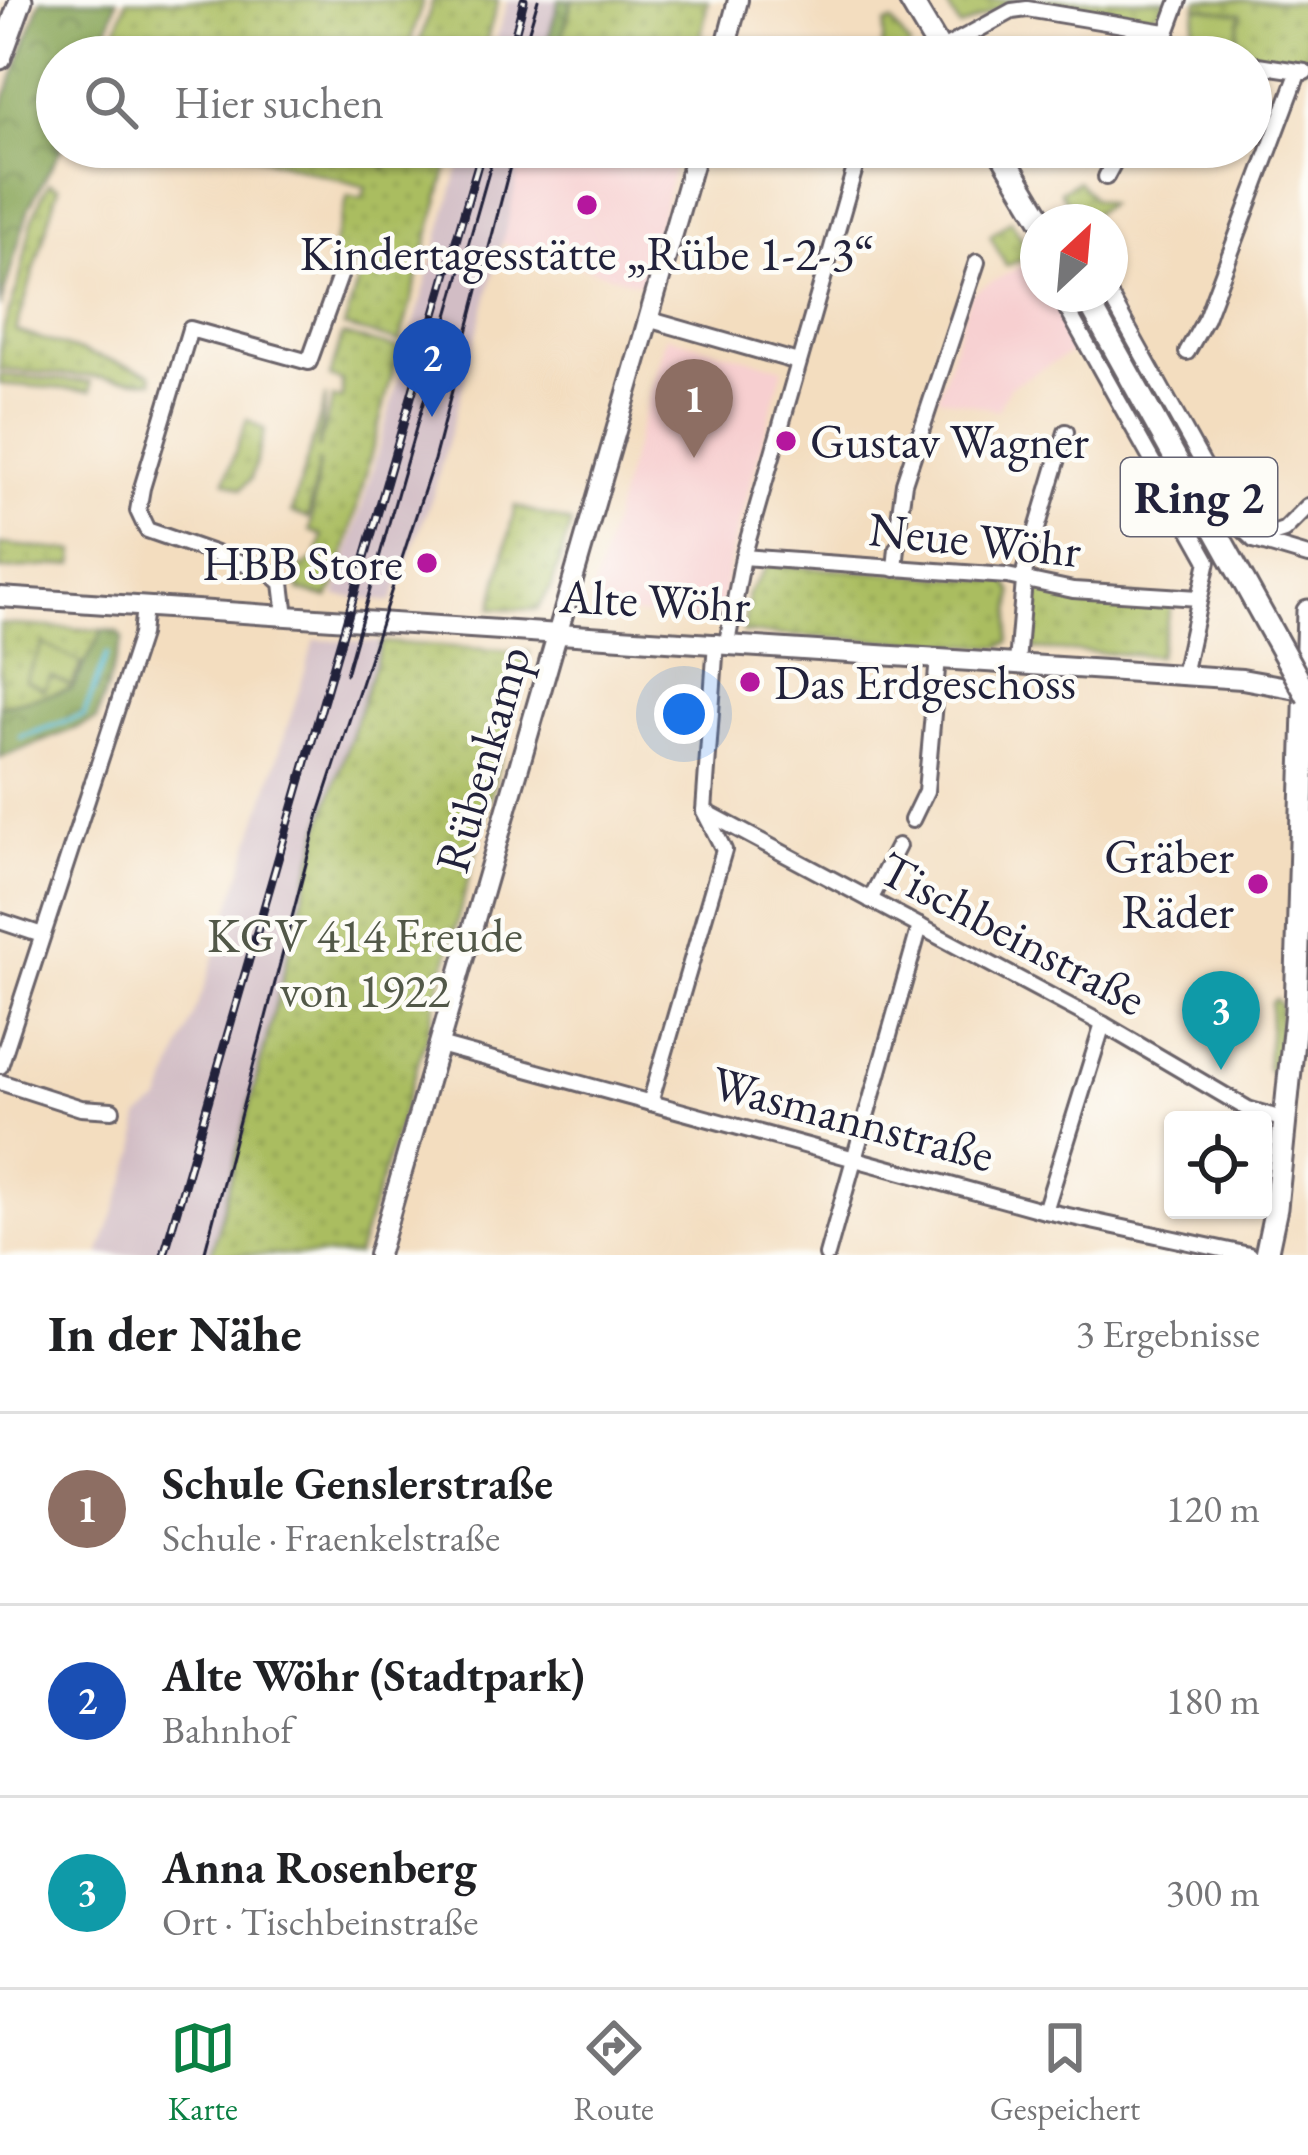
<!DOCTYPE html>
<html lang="de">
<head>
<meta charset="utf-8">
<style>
	:root { --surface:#fff; --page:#f6f6f6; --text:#202124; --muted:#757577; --line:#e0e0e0; --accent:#0b8043 }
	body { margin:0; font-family:"EB Garamond",serif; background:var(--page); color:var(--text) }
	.controls { position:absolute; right:36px; bottom:36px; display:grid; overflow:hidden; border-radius:12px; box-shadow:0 3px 9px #0004 }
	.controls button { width:108px; height:108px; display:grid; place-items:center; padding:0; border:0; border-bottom:3px solid var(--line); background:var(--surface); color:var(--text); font:60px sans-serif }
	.compass { position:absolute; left:1020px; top:204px; width:108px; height:108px; border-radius:50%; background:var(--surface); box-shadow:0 3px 9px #0004; rotate:26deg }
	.you { position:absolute; left:684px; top:714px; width:42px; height:42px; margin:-30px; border:9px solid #fff; border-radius:50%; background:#1a73e8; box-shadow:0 0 0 18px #1a73e833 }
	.badge { display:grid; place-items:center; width:78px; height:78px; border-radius:50%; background:var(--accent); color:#fff; font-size:39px; font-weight:700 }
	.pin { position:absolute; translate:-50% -99px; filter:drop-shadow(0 3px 6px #0008) }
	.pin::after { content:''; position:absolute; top:63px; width:42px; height:36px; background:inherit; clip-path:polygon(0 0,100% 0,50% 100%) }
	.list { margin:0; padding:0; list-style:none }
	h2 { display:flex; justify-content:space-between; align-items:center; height:156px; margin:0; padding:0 48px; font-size:51px }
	h2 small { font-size:39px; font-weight:400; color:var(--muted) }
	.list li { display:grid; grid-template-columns:78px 1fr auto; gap:36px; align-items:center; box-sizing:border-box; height:192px; padding:0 48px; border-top:3px solid var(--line) }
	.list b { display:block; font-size:45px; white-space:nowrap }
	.list p { margin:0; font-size:39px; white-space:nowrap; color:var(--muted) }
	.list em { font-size:39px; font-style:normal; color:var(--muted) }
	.icon { flex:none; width:66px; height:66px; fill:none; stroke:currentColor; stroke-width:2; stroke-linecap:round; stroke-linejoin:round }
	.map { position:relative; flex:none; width:1308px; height:1255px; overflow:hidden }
	.search { position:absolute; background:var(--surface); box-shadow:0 3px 9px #0004; left:36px; right:36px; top:36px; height:132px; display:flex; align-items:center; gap:30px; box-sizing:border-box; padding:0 42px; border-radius:66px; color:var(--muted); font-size:45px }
	.sheet { height:732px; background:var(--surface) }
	nav { display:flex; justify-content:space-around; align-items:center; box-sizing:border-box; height:168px; border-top:3px solid var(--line); background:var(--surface); font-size:33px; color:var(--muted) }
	nav a { display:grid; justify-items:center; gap:6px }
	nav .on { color:var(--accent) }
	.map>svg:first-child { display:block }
	.built { fill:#f7cfd0 }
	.railway { fill:#d2bdc5 }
	.green { fill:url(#green-dots); stroke:#66704e; stroke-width:3 }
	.forest { fill:url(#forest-crowns); stroke:#546349; stroke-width:3 }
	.pitch { fill:#aabd61; stroke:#66704e; stroke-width:3 }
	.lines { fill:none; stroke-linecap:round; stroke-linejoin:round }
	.stream { stroke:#5abdd8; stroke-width:4.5 }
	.minor-casing { stroke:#6b6369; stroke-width:20 }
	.tertiary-casing { stroke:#6b6369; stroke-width:24 }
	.secondary-casing { stroke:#6b6369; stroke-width:27 }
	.primary-casing { stroke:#6b6369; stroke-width:27 }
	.minor { stroke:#fff; stroke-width:14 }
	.tertiary { stroke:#fff; stroke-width:18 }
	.secondary { stroke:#fff; stroke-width:21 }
	.primary { stroke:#fff; stroke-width:21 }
	.tram { stroke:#22223b; stroke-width:3 }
	.rail-casing { stroke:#22223b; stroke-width:9 }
	.rail { stroke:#fdfcf7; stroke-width:4.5; stroke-dasharray:14; stroke-linecap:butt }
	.primary-bridge-casing { stroke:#6b6369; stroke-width:27; stroke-linecap:butt }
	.primary-bridge { stroke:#fff; stroke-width:21 }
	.poi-dot { fill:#b5179e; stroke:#fdfcf7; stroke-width:4.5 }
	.labels { text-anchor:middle; stroke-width:9; stroke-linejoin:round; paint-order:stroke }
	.shield { fill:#fdfcf7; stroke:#646373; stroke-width:3 }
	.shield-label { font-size:45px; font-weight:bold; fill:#22223b }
	.poi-label { font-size:48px; fill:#22223b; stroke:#fdfcf7; text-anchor:start }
	.street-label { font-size:48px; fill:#22223b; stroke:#fdfcf7 }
	.park-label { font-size:48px; fill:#525848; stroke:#fdfcf7 }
</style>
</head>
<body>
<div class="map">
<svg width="1308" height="1255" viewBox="0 0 1308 1255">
	<defs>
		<pattern id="green-dots" width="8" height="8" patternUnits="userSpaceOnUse" patternTransform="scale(3)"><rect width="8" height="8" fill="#aabd61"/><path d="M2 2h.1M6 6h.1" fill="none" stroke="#92a255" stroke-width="1.8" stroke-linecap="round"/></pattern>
		<pattern id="forest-crowns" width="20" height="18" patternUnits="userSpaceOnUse" patternTransform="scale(3)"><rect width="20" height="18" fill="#87a457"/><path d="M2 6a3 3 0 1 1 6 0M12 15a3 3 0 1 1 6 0" fill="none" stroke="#6e8549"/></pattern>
	</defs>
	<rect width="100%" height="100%" fill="#fdfcf7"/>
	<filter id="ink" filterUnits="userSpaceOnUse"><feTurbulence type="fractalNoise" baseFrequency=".00833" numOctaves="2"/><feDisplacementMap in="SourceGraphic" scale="24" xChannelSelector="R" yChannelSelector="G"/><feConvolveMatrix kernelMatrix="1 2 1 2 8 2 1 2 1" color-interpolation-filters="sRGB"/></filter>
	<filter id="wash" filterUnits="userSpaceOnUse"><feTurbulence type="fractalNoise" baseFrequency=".004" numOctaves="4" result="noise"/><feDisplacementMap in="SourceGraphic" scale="48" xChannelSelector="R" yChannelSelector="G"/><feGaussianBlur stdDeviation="2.7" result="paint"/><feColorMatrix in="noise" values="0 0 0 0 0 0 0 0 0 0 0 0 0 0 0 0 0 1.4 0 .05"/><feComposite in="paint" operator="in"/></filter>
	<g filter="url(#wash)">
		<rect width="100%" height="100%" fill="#f3ddbf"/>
		<!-- built -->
		<g class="built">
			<polygon points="572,147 628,147 675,164 643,285 502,243 522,154 566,166"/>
			<polygon points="1034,259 1038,294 1053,294 1083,346 1009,387 998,410 938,397 970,294"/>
			<polygon points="666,336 783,368 732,549 719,620 603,613 590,599"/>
		</g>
		<!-- railway -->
		<g class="railway">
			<polygon points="508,0 559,0 543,57 491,57"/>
			<polygon points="465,147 523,147 509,217 433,495 392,602 336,596"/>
			<polygon points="315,640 382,642 323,820 211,1255 99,1255 137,1150 139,1118 161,1101 206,983"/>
		</g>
		<!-- green -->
		<g class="green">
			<polygon points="126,0 423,0 406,57 108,57"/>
			<polygon points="433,0 498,0 482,57 415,57"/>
			<polygon points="572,0 708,0 697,57 557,57"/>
			<polygon points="944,0 1015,0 960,28"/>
			<polygon points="1022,0 1166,0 1162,9 1143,19"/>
			<polygon points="1198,0 1308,2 1308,66 1189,46"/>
			<polygon points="892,22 910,46 905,57 881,57 885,24"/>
			<polygon points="223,147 378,147 385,171 387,147 453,147 400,342 344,327 362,268 329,259 348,196 362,199 366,187"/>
			<polygon points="534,147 572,147 566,166 532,157"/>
			<polygon points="1078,181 1093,199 1108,204 1080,222 1060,191"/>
			<path d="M49,183L59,187L16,331L151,373L153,381L0,370C0,325 6,324 18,285C29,244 26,223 49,183Z"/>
			<polygon points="1011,220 1031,255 1006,266 990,236"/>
			<polygon points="342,335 399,348 338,579 328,598 299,590 299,569 316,558 323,536 310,531 319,462 308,518 291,513 326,396 318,449 333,398 342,399 342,381 330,377"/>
			<polygon points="0,375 91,382 91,391 0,384"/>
			<polygon points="247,419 265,430 251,479 241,489 225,481"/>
			<polygon points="515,506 571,523 552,586 537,610 492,608"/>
			<polygon points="0,544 75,551 74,564 0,570"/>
			<polygon points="768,565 1006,581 1013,593 1009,642 1000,647 743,633 748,593"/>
			<polygon points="1042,589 1173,601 1158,656 1034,649 1033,603"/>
			<polygon points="0,624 103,630 72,689 0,706"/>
			<polygon points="382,642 529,652 426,1038 357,1255 211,1255 323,820"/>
			<polygon points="1276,999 1280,1005 1278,1087 1267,1068 1271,1003"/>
		</g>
		<!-- forest -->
		<g class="forest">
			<polygon points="41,0 117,0 99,57 57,57 57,147 62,147 29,207 0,307 0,113"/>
			<polygon points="559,0 572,0 557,57 543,57"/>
			<polygon points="103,630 116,631 123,638 96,720 0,758 0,706 72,689"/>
		</g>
		<!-- pitch -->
		<g class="pitch">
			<polygon points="1197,7 1241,14 1235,44 1192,36"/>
			<polygon points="43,644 82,663 71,686 51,676 44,689 25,680"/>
		</g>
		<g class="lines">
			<!-- stream -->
			<polyline class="stream" points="21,737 84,715 107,654"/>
		</g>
	</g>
	<g filter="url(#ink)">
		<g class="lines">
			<!-- minor casing -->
			<g class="minor-casing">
				<g id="minor">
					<polyline points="1161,49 1210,57"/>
					<polyline points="928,57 1012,11 1027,9 1165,32"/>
					<polyline points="1158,57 1179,0"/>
					<polyline points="1251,64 1305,72"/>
					<polyline points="1106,177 1122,147"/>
					<polyline points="1065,294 1067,309 1208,561 1183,675"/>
					<polyline points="1109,294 1236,523 1254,540 1308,556"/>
					<polyline points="651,320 798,362"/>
					<polyline points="1187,352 1206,318 1299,71"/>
					<polyline points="898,527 904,483 977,262"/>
					<polyline points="1254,540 1284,530 1308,506"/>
					<polyline points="743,557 1007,576 1073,590 1199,598"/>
					<polyline points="895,569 897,548"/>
					<polyline points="286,616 282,583 271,573 147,530 138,511 142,488 190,329 309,362 345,262"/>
					<polyline points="727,643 743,557 861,147"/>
					<polyline points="1017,663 1025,569 1066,432"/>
					<polyline points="704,811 1103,1024 1248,1109 1285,1120"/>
					<polyline points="912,820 926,791 938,658"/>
					<polyline points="870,900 898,846"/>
					<polyline points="0,921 42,935"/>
					<polyline points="439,1045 1045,1211 1249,1255"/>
					<polyline points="0,1066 141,635 144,606"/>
					<polyline points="0,1082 81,1108 112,1110"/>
					<polyline points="650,1103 724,850 704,811 716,642"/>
					<polyline points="1045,1211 1103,1024"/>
					<polyline points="827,1255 920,926"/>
				</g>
			</g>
			<!-- tertiary casing -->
			<g class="tertiary-casing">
				<g id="tertiary">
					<polyline points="723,57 738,0"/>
					<polyline points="0,597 1242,679 1308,691"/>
					<polyline points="378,1255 698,147"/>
				</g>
			</g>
			<!-- secondary casing -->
			<g class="secondary-casing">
				<g id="secondary">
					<polyline points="0,58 21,0"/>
					<polyline points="1266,1255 1276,1208 1296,1011 1308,611"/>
				</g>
			</g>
			<!-- primary casing -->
			<g class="primary-casing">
				<g id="primary">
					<polyline points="910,0 944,57"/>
					<polyline points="998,147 1043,222"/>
				</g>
			</g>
			<!-- minor -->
			<use href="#minor" class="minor"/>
			<!-- tertiary -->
			<use href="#tertiary" class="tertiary"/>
			<!-- secondary -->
			<use href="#secondary" class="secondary"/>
			<!-- primary -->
			<use href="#primary" class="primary"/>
			<!-- tram -->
			<g class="tram">
				<polyline points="521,57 538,0"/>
				<polyline points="346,674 496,147"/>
				<polyline points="204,1255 320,810 434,460 515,147"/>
			</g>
			<!-- rail casing -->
			<g class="rail-casing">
				<g id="rail">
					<polyline points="509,57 524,0"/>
					<polyline points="164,1255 483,147"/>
				</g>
			</g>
			<!-- rail -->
			<use href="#rail" class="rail"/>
			<!-- primary-bridge casing -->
			<g class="primary-bridge-casing">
				<polyline id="primary-bridge" points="1087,299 1308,697"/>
			</g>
			<!-- primary-bridge -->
			<use href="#primary-bridge" class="primary-bridge"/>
		</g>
	</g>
	<!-- markers -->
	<g class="poi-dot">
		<circle cx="587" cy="205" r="12"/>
		<circle cx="786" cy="441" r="12"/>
		<circle cx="427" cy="563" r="12"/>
		<circle cx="750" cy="682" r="12"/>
		<circle cx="1258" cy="884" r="12"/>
	</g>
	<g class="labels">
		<!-- shield labels -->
		<rect class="shield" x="1121" y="458" width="156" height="78" rx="9"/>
		<g class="shield-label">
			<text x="1199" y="513">Ring 2</text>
		</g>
		<!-- poi labels -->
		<g class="poi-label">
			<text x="587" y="270" text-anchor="middle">Kindertagesstätte „Rübe 1-2-3“</text>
			<text x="810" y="458">Gustav Wagner</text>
			<text x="403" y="580" text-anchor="end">HBB Store</text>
			<text x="774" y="699">Das Erdgeschoss</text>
			<text x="1234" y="873" text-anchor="end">Gräber<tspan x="1234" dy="55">Räder</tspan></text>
		</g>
		<!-- street labels -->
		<g class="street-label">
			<text transform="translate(975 539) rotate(6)" y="17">Neue Wöhr</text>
			<text transform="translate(655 600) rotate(3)" y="17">Alte Wöhr</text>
			<text transform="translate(482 759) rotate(-74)" y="17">Rübenkamp</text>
			<text transform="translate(1013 933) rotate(28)" y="17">Tischbeinstraße</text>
			<text transform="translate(853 1118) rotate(15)" y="17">Wasmannstraße</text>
		</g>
		<!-- park labels -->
		<g class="park-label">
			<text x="365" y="952">KGV 414 Freude<tspan x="365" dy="55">von 1922</tspan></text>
		</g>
	</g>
</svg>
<div class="controls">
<button><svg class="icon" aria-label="locate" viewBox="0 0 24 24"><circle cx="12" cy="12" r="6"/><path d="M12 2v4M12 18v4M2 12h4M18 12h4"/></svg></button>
</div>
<svg class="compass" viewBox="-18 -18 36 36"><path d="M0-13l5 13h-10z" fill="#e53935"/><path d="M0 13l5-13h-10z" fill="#757577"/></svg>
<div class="you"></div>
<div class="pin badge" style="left:694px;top:458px;background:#8d6e63">1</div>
<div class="pin badge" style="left:432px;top:417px;background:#1a4fb4">2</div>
<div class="pin badge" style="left:1221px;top:1070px;background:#0f9aa8">3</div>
<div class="search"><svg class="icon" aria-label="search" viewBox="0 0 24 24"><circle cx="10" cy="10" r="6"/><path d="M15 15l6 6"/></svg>Hier suchen</div>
</div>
<section class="sheet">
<h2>In der Nähe<small>3 Ergebnisse</small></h2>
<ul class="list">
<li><span class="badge" style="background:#8d6e63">1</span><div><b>Schule Genslerstraße</b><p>Schule · Fraenkelstraße</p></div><em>120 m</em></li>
<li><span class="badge" style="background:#1a4fb4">2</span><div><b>Alte Wöhr (Stadtpark)</b><p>Bahnhof</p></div><em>180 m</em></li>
<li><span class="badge" style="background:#0f9aa8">3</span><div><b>Anna Rosenberg</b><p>Ort · Tischbeinstraße</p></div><em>300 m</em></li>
</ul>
</section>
<nav>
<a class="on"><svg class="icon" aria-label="map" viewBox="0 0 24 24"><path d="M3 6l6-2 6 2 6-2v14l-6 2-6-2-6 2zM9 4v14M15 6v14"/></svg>Karte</a>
<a><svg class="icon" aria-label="directions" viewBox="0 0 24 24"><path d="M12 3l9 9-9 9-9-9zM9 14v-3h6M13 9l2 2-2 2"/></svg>Route</a>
<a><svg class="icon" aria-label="saved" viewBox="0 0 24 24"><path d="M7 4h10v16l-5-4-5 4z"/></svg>Gespeichert</a>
</nav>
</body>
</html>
